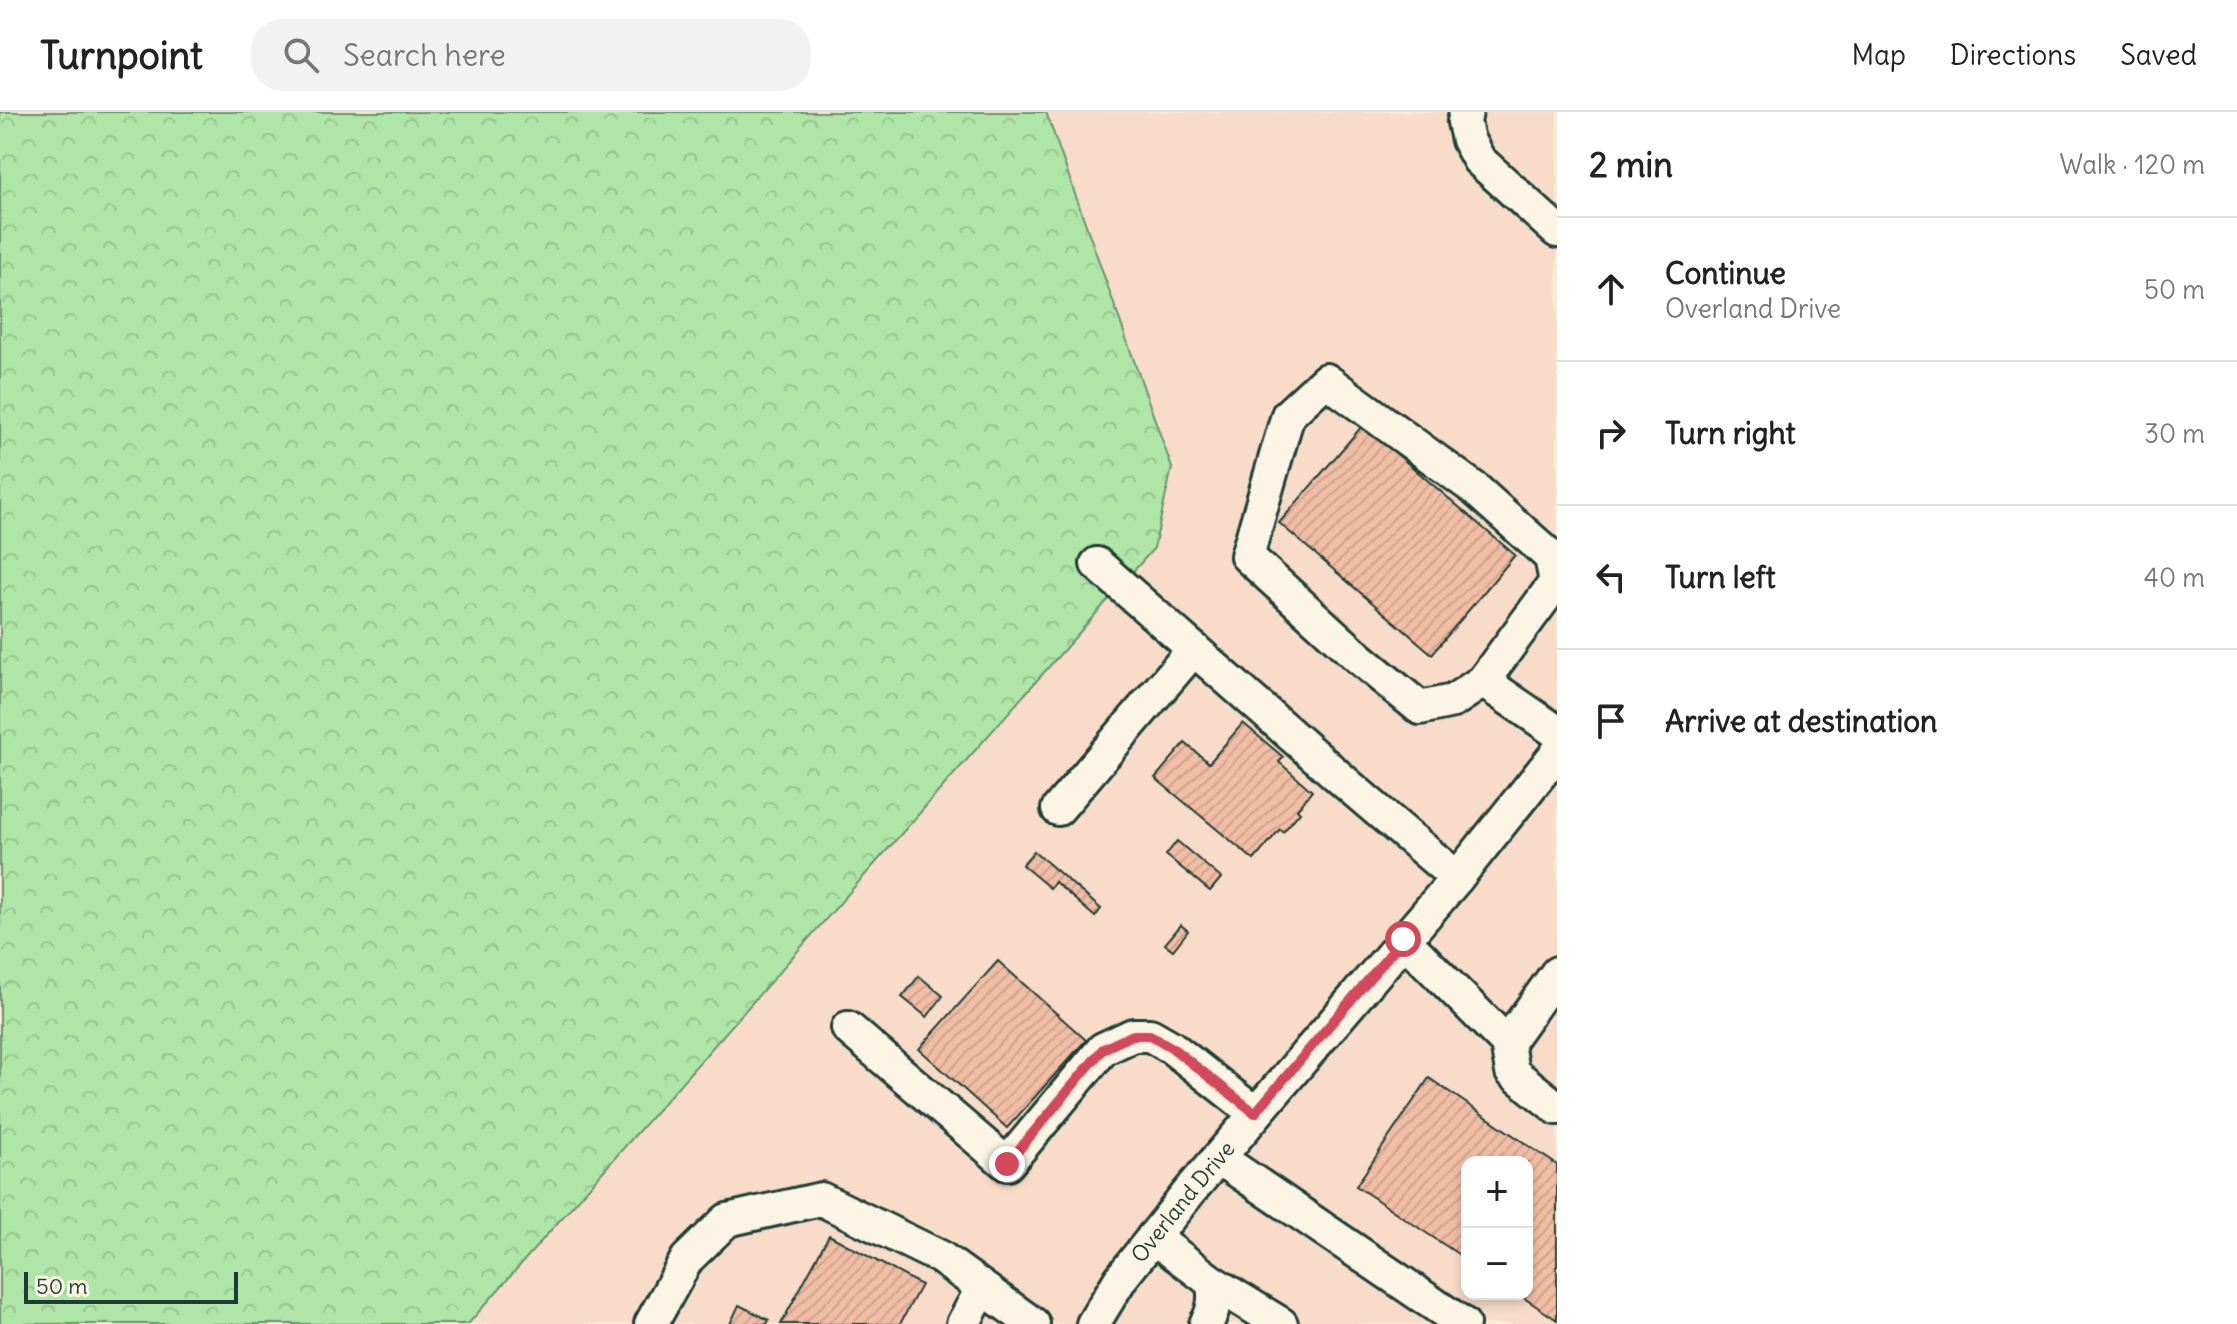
<!DOCTYPE html>
<html lang="en">
<head>
<meta charset="utf-8">
<style>
	:root { --surface:#fff; --page:#f2f2f2; --text:#222; --muted:#767676; --line:#e0e0e0 }
	body { margin:0; font-family:Delius,sans-serif; background:var(--page); color:var(--text) }
	.controls { position:absolute; right:24px; bottom:24px; display:grid; overflow:hidden; border-radius:16px; box-shadow:0 4px 12px #0003 }
	.controls button { width:72px; height:72px; display:grid; place-items:center; padding:0; border:0; border-bottom:2px solid var(--line); background:var(--surface); color:var(--text); font:40px sans-serif }
	.scale { position:absolute; left:24px; bottom:20px; width:214px; box-sizing:border-box; padding-left:8px; border:4px solid #1f3d34; border-top:0; font-size:22px; line-height:28px; white-space:nowrap; color:#1f3d34; -webkit-text-stroke:6px #fcf5e5; paint-order:stroke }
	.stop { position:absolute; width:24px; height:24px; margin:-18px; border:6px solid #d1495b; border-radius:50%; background:#fff }
	.stop.end { background:#d1495b; border-color:#fff; box-shadow:0 2px 8px #0008 }
	.list { margin:0; padding:0; list-style:none }
	h2 { display:flex; justify-content:space-between; align-items:center; height:104px; margin:0; padding:0 32px; font-size:34px }
	h2 small { font-size:26px; font-weight:400; color:var(--muted) }
	.list li { display:grid; grid-template-columns:52px 1fr auto; gap:24px; align-items:center; box-sizing:border-box; height:144px; padding:0 32px; border-top:2px solid var(--line) }
	.list b { display:block; font-size:30px; white-space:nowrap }
	.list p { margin:0; font-size:26px; white-space:nowrap; color:var(--muted) }
	.list em { font-size:26px; font-style:normal; color:var(--muted) }
	.icon { flex:none; width:44px; height:44px; fill:none; stroke:currentColor; stroke-width:2; stroke-linecap:round; stroke-linejoin:round }
	.map { position:relative; flex:none; width:1557px; height:1212px; overflow:hidden }
	header { display:flex; align-items:center; gap:48px; box-sizing:border-box; height:112px; padding:0 40px; background:var(--surface); border-bottom:2px solid var(--line) }
	header strong { font-size:38px }
	nav { display:flex; gap:44px; margin-inline-start:auto; font-size:28px }
	.search { width:560px; height:72px; background:var(--page); display:flex; align-items:center; gap:20px; box-sizing:border-box; padding:0 28px; border-radius:32px; color:var(--muted); font-size:30px }
	main { display:flex }
	aside { flex:1; background:var(--surface) }
	.map>svg:first-child { display:block }
	.built { fill:#f8dcc9; fill-rule:evenodd }
	.forest { fill:url(#forest-crowns); stroke:#67916e; stroke-width:2 }
	.building { fill:url(#building-hatch); stroke:#1f3d34; stroke-width:2 }
	.lines { fill:none; stroke-linecap:round; stroke-linejoin:round }
	.minor-casing { stroke:#1f3d34; stroke-width:38 }
	.minor { stroke:#fcf5e5; stroke-width:32 }
	.route { stroke:#d1495b; stroke-width:10 }
	.labels { text-anchor:middle; stroke-width:7; stroke-linejoin:round; paint-order:stroke }
	.street-label { font-size:22px; fill:#1f3d34; stroke:#fcf5e5 }
</style>
</head>
<body>
<header>
<strong>Turnpoint</strong>
<div class="search"><svg class="icon" aria-label="search" viewBox="0 0 24 24"><circle cx="10" cy="10" r="6"/><path d="M15 15l6 6"/></svg>Search here</div>
<nav><a>Map</a><a>Directions</a><a>Saved</a></nav>
</header>
<main>
<div class="map">
<svg width="1557" height="1212" viewBox="0 0 1557 1212">
	<defs>
		<pattern id="forest-crowns" width="20" height="18" patternUnits="userSpaceOnUse" patternTransform="scale(2)"><rect width="20" height="18" fill="#afe5a7"/><path d="M2 6a3 3 0 1 1 6 0M12 15a3 3 0 1 1 6 0" fill="none" stroke="#96c590"/></pattern>
		<pattern id="building-hatch" width="6" height="6" patternUnits="userSpaceOnUse" patternTransform="scale(2)"><rect width="6" height="6" fill="#f2bda5"/><path d="M-1 1l2-2M0 6l6-6M5 7l2-2" fill="none" stroke="#cfa38f"/></pattern>
	</defs>
	<rect width="100%" height="100%" fill="#faead8"/>
	<filter id="ink" filterUnits="userSpaceOnUse"><feTurbulence type="fractalNoise" baseFrequency=".0125" numOctaves="2"/><feDisplacementMap in="SourceGraphic" scale="16" xChannelSelector="R" yChannelSelector="G"/><feConvolveMatrix kernelMatrix="1 2 1 2 8 2 1 2 1" color-interpolation-filters="sRGB"/></filter>
	<g filter="url(#ink)">
		<!-- built -->
		<path class="built" d="M1046,0H1557V1212H468L1154,436L1172,356ZM1467,1050H1527V1182H1467Z"/>
		<!-- forest -->
		<polygon class="forest" points="0,0 1046,0 1172,356 1154,436 468,1212 0,1212"/>
		<!-- building -->
		<g class="building">
			<polygon points="1363,313 1515,443 1432,542 1279,411"/>
			<polygon points="1243,611 1283,645 1279,650 1312,679 1297,697 1300,700 1283,720 1280,717 1254,748 1155,666 1185,631 1209,651"/>
			<polygon points="1177,729 1221,766 1210,779 1166,743"/>
			<polygon points="1034,739 1101,797 1095,805 1055,770 1050,776 1022,753"/>
			<polygon points="1181,813 1188,819 1173,838 1165,832"/>
			<polygon points="998,849 1086,928 1007,1016 919,937"/>
			<polygon points="919,864 943,884 927,905 902,885"/>
			<polygon points="1429,966 1557,1053 1557,1208 1518,1182 1527,1182 1527,1050 1467,1050 1467,1148 1356,1074"/>
			<polygon points="829,1123 921,1173 900,1212 781,1212"/>
			<polygon points="739,1193 769,1208 767,1212 730,1212"/>
		</g>
		<g class="lines">
			<!-- minor casing -->
			<g class="minor-casing">
				<g id="minor">
					<polyline points="1466,0 1464,10 1468,28 1479,48 1557,119"/>
					<polyline points="1097,452 1348,673 1457,766"/>
					<polyline points="1483,569 1556,470 1551,445 1475,377 1326,268 1288,303 1247,444 1358,545 1420,596 1453,589 1483,569 1557,620"/>
					<polyline points="1058,697 1194,537"/>
					<polyline points="1403,827 1507,931 1512,960 1557,996"/>
					<polyline points="848,916 1007,1052 1103,937 1133,923 1150,923 1171,935 1255,1001"/>
					<polyline points="1507,931 1557,861"/>
					<polyline points="1219,1046 1463,1212"/>
					<path d="M1153,1125L1212,1170C1216,1184 1214,1199 1206,1212"/>
					<polyline points="1212,1170 1281,1212"/>
					<polyline points="651,1212 687,1147 727,1108 821,1087 940,1145 1033,1212"/>
					<polyline points="963,1212 982,1177"/>
					<path id="s1" d="M1093,1212L1121,1166L1190,1079L1457,766L1557,641"/>
				</g>
			</g>
			<!-- minor -->
			<use href="#minor" class="minor"/>
		</g>
	</g>
	<g class="lines" filter="url(#ink)">
		<!-- route -->
		<polyline class="route" points="1007,1052 1103,937 1133,923 1150,923 1171,935 1255,1001 1403,827"/>
	</g>
	<g class="labels">
		<!-- street labels -->
		<g class="street-label">
			<text dy="8" stroke="none"><textPath href="#s1" startOffset="152">Overland Drive</textPath></text>
		</g>
	</g>
</svg>
<div class="controls">
<button>+</button>
<button>−</button>
</div>
<div class="scale">50 m</div>
<div class="stop" style="left:1403px;top:827px"></div>
<div class="stop end" style="left:1007px;top:1052px"></div>
</div>
<aside>
<h2>2 min<small>Walk · 120 m</small></h2>
<ul class="list">
<li><svg class="icon" aria-label="ahead" viewBox="0 0 24 24"><path d="M12 20V5M6 11l6-6 6 6"/></svg><div><b>Continue</b><p>Overland Drive</p></div><em>50 m</em></li>
<li><svg class="icon" aria-label="right" viewBox="0 0 24 24"><path d="M7 20v-9h11M14 6l5 5-5 5"/></svg><div><b>Turn right</b></div><em>30 m</em></li>
<li><svg class="icon" aria-label="left" viewBox="0 0 24 24"><path d="M17 20v-9H6M10 6l-5 5 5 5"/></svg><div><b>Turn left</b></div><em>40 m</em></li>
<li><svg class="icon" aria-label="arrive" viewBox="0 0 24 24"><path d="M6 21V4h12l-3 4 3 4H6"/></svg><div><b>Arrive at destination</b></div></li>
</ul>
</aside>
</main>
</body>
</html>
